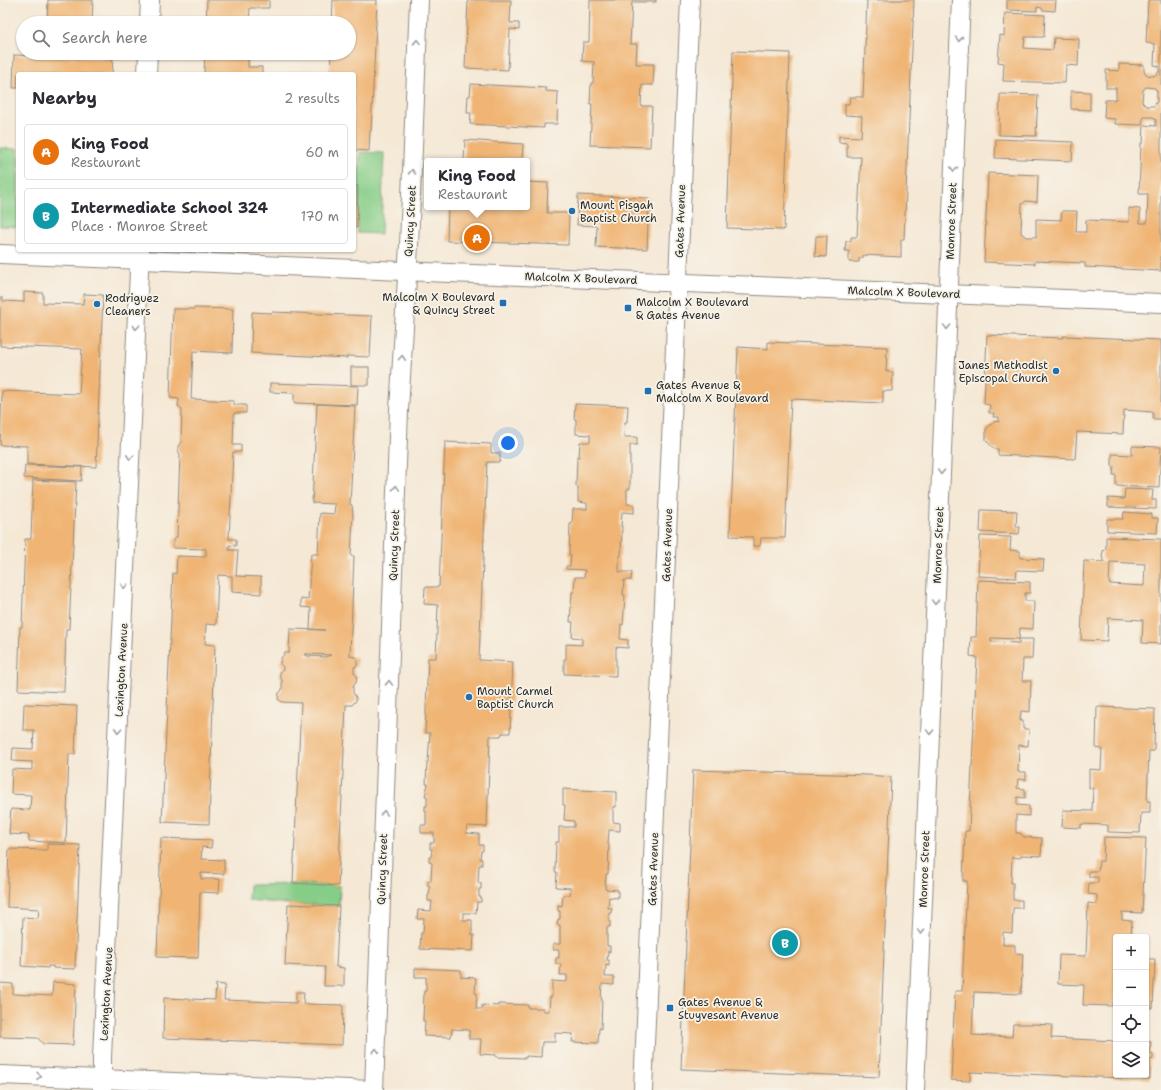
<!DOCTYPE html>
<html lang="en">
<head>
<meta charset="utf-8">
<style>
	:root { --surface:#fff; --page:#f7f7f7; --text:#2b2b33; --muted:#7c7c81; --line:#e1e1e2; --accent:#1f6fb2 }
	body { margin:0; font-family:"Shantell Sans",sans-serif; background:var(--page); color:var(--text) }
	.controls { position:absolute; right:12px; bottom:12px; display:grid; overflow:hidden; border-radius:4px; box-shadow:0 1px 3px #0004 }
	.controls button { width:36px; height:36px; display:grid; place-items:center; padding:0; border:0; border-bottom:1px solid var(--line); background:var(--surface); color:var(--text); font:20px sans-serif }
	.you { position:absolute; left:508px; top:443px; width:14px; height:14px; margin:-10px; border:3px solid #fff; border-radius:50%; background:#1a73e8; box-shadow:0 0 0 6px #1a73e833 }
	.badge { display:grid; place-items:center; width:26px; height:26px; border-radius:50%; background:var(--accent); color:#fff; font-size:13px; font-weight:700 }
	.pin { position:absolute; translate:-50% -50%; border:2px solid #fff; box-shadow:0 1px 4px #0006 }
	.popup { position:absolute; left:424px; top:158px; width:106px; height:52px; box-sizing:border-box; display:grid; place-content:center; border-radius:4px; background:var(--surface); filter:drop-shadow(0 1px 3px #0005); font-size:13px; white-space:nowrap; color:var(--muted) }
	.popup b { font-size:15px; color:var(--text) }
	.popup::after { content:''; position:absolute; left:50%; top:100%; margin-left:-8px; border:8px solid transparent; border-top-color:var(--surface) }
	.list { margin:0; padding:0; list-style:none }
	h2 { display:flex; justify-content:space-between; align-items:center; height:52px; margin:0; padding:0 16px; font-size:17px }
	h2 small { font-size:13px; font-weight:400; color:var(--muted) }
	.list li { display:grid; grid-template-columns:26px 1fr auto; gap:12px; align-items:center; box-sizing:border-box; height:56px; margin:0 8px 8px; padding:0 8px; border:1px solid var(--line); border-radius:4px }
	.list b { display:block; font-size:15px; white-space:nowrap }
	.list p { margin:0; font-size:13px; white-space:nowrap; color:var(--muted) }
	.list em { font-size:13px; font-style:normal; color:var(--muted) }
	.icon { flex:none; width:22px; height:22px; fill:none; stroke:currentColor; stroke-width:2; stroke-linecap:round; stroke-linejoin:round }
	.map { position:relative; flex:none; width:1161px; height:1090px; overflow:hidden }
	.search { position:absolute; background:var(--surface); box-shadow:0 1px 3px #0004; left:16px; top:16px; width:340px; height:44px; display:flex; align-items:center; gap:10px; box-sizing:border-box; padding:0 14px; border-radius:22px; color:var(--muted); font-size:15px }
	.panel { position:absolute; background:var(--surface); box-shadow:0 1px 3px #0004; left:16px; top:72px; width:340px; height:180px; border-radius:4px }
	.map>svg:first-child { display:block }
	.green { fill:#86cd87; stroke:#587c59 }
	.building { fill:#f0b575; fill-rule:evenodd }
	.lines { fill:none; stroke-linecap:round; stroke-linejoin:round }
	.minor-casing { stroke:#908a80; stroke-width:20 }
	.minor { stroke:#fff; stroke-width:18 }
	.oneway { stroke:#a0a0a0 }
	.poi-dot { fill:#1f6fb2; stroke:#f7f3e8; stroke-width:1.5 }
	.labels { text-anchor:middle; stroke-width:3.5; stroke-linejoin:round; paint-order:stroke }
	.poi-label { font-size:11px; fill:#2b2b2b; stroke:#f7f3e8; text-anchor:start }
	.street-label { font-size:11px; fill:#2b2b2b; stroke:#f7f3e8 }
</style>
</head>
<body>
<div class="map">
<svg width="1161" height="1090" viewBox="0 0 1161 1090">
	<rect width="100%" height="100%" fill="#f7f3e8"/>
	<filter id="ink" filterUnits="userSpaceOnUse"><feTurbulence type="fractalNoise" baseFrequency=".025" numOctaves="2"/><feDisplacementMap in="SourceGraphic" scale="8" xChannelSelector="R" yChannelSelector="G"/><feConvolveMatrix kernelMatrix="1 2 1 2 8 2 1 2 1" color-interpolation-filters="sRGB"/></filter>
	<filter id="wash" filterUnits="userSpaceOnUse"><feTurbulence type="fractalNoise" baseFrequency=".012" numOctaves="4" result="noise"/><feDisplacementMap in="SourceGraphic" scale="16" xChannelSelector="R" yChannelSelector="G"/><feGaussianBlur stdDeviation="0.9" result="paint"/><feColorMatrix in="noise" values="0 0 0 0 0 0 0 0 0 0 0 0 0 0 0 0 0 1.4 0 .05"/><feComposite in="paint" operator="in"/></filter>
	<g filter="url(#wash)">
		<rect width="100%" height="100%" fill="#f5e8d5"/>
		<!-- green -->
		<g class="green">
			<polygon points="0,148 18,149 18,227 0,226"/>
			<polygon points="360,152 384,153 381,234 357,233"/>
			<polygon points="299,884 340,886 339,906 288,904 248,900 249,885"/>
		</g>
		<g id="blocks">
			<!-- building -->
			<g class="building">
				<polygon points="48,0 93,0 92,23 47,23"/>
				<polygon points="207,0 269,0 269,8 250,8 249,23 206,23"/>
				<polygon points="333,0 377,0 371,131 370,131 369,151 354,150 354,74 330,74 331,53 349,53 349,23 332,23"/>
				<polygon points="468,0 511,0 510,23 519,23 519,30 510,29 508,70 465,68"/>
				<polygon points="590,0 656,0 656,2 632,2 630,44 637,44 636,64 654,64 653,85 642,85 641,106 652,106 650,147 590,145 592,104 590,104 591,83 593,83 594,62 582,61 583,42 589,42"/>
				<polygon points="867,0 914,0 904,239 901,239 901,257 863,255 863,258 859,258 859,262 849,262 849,251 845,251 846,241 851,241 851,237 857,237 861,157 847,157 847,143 839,142 839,136 861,137 862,116 845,115 845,104 849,104 850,97 863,97"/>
				<polygon points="1007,0 1056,0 1055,11 1042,10 1042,8 1037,7 1037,11 1007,10"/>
				<path d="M1148,0H1161V271L1085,267V263L1035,261V264L984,262L988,173L1038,175L1037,202L1026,201L1022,204L1021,233L1026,237H1036V219L1061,220L1062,211H1077L1076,232H1086V220L1129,222V208L1140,209V223H1147L1148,194H1139L1141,143H1143L1144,125L1156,126V120L1153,117H1144L1143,119L1142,125L1115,124V119L1104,118L1105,100H1115V98L1116,99V88H1106V70L1119,71V64L1144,65V71L1147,75L1154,76L1159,72V66L1154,65L1155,44L1146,43ZM1146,87L1155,88L1157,91V101L1154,106H1146L1142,102L1143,90Z"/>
				<polygon points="1005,13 1045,15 1044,37 1025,37 1024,48 1053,50 1054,38 1079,39 1078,66 1066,65 1065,83 1003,81 1004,63 998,62 1000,35 1004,36"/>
				<polygon points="733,51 790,53 784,230 727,228"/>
				<polygon points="46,53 91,53 91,57 46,55"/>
				<polygon points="205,53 248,53 248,67 262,67 262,74 204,74"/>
				<polygon points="14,55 113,59 112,74 18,74 18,88 13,88"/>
				<polygon points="471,84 546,88 546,91 558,92 557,124 544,124 544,128 470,124 471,113 467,113 468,96 470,96"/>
				<polygon points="1071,91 1090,92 1090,110 1071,109"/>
				<polygon points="1000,94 1038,95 1036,136 999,135"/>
				<polygon points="996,139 1073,142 1072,161 995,158"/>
				<polygon points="465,140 523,144 522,161 464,161"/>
				<polygon points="527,182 548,183 547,213 569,213 568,245 447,241 448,207 527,207"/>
				<polygon points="354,186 358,186 357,228 354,227"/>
				<polygon points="578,195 649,198 647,249 596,247 597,226 577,225"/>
				<polygon points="816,236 827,236 826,257 815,256"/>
				<polygon points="24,292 43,293 43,303 83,304 84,294 103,295 96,467 27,464 27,446 0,445 2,391 79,394 82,349 0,346 0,298 3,298 3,301 24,302"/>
				<polygon points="194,308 233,309 232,353 193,351 191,399 234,401 234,405 246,405 246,413 234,413 233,445 241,445 241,452 233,452 229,539 236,539 236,546 229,545 229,550 238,550 236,576 261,577 261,594 232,592 232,576 218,575 216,625 206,624 205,644 215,645 209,824 162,822 173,573 176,574 177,556 206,557 206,549 173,548 173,540 177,537 180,454 178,451 178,446 181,442 182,409 178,406 179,399 170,398 173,309 194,309"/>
				<polygon points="252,312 272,313 272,312 372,316 370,357 347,356 347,358 251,353"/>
				<polygon points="987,335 1063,338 1063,336 1161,340 1161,419 1153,419 1153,412 1124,410 1123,434 1077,432 1075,459 998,455 998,449 994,449 986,440 986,429 995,421 999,422 999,417 993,417 994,413 989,413 990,405 984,404"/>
				<polygon points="768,342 887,347 886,371 893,372 892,391 883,391 883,403 791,399 785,538 761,538 760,546 753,546 753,537 730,536 738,347 768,349"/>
				<rect x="351" y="367" width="18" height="18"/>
				<polygon points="270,383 358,386 357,405 294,403 294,393 270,392"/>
				<path d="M317,404L355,406L350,505H352L353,515L351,556H354L350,656L355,657L357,659V666L354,667V673L357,676L356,683L353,686V693L356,697V701L352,705H346L338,886L293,883L301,703L282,702L278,699L279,693L282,690V680L280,677V672L283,670V667L280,664L281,658L284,655V653H289L290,629L325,630L310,629L311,608L301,607V599L308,600L311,554H318L320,513L334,514L335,504L312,503ZM305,654L331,655L325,657L307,656Z"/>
				<polygon points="575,404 628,406 627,422 625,422 624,437 637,437 637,445 630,445 630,489 627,489 627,504 634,505 634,513 622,512 621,526 622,526 621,556 619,556 619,572 632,572 631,580 624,580 623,595 625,595 623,625 621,624 620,639 628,640 628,648 616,647 616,676 564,674 564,659 566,659 566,644 582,645 582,638 572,637 573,622 570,622 572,592 574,592 575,577 584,577 585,570 566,569 566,566 570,566 571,555 569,555 570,524 572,524 573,509 587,509 587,503 578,502 578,487 576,486 577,457 579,457 580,442 590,442 590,435 576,434 576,419 574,419"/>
				<polygon points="445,442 491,444 491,453 500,453 500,462 487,462 479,660 513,662 510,733 502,733 501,736 490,736 487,827 467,826 466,833 479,834 479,845 483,845 483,851 481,851 480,859 482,859 482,865 479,865 478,883 481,883 481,889 479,889 479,897 481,897 481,902 477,902 476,913 463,913 463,920 472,920 472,935 474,935 473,951 420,949 421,933 423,933 424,919 417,919 418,910 431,911 432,901 428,901 428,895 429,895 430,886 428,886 428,881 431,881 432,863 429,862 429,857 431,857 432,849 430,849 430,843 434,843 434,833 421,833 421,825 426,825 426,811 425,811 425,806 427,806 427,796 425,796 428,784 426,784 427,762 428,762 430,733 425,733 428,658 436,658 438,605 424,604 425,587 439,587"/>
				<polygon points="1132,446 1161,447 1159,488 1116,486 1116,475 1113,475 1114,466 1112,466 1112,454 1132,455"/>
				<polygon points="25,465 82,467 81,481 24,478"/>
				<polygon points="33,480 76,482 69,629 66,629 64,692 18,690 20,627 22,627 25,539 31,539"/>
				<polygon points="1125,489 1153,490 1152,500 1156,500 1156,509 1108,507 1108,498 1124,499"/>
				<polygon points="981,510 1017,511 1016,527 1020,527 1019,534 980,532"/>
				<polygon points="1124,512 1152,514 1152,518 1158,518 1157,533 1107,531 1107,519 1123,519"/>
				<polygon points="980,536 1011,537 1010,550 1020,551 1020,558 1044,559 1043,571 1017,570 1016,578 978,576"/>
				<path d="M1106,537L1161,539V644L1142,643L1143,620L1108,618L1107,641L1081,640L1084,561L1105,562L1102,557L1103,551L1106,548ZM1110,562L1145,564L1144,586L1109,584Z"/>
				<polygon points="978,580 1030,582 1030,593 1025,593 1025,601 1034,601 1033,629 1020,628 1019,639 991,638 991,642 1019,643 1019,639 1033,639 1032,659 1023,659 1022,681 1031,681 1030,712 1021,711 1020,721 1023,721 1023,729 1029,729 1028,746 1019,745 1018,772 1026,772 1026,780 1018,779 1017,788 1025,789 1025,798 1017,797 1017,805 1029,806 1029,816 1016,815 1016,833 1020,833 1024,837 1042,838 1041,856 1023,855 1019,858 1012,857 1011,883 1013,883 1013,900 1022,900 1022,908 1013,908 1012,933 1003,932 1003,945 1015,945 1015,953 1023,954 1021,994 974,992 972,1035 1012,1037 1013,1024 1033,1024 1052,1025 1051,1038 1116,1041 1116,1075 1146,1075 1146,1042 1151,1042 1150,1053 1153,1055 1153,1059 1150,1060 1150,1079 970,1072 970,1081 951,1080 955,991 962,991 967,881 963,881 965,831 969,831 977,657 970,656 971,637 976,637"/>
				<polygon points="24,704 77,706 75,754 69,754 66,843 29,841 29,835 9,834 11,809 30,810 31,795 11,794 12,769 32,770 32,762 12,761 13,748 33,749 34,730 23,730"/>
				<polygon points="1097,707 1155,709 1154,751 1149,751 1147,801 1150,801 1150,813 1141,813 1140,833 1108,832 1108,825 1081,824 1081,828 1062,827 1063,810 1092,811 1093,788 1089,788 1089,769 1101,770 1102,749 1096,748"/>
				<polygon points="693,770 868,775 891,777 879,1077 681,1069"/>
				<polygon points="563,789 616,792 616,807 613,807 613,822 620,823 620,831 609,830 608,845 609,845 608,874 606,874 605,889 618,890 618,898 609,897 608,908 612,908 611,913 609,913 609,921 610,921 610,927 607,927 607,946 610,946 610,952 608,951 607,960 609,960 609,966 606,965 605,977 614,977 614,985 602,984 601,999 602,999 601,1029 599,1028 598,1043 572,1042 573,1034 555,1033 555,1042 542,1042 541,1057 526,1056 526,1058 496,1057 496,1055 480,1054 481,1039 469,1039 469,1030 452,1029 451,1037 424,1036 425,1021 423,1021 424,991 426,991 426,977 415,977 415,968 461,970 461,977 476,978 475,993 477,993 476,1009 482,1009 482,1005 498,1006 498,1004 528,1005 528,1008 543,1008 543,1011 549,1011 550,997 552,997 552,981 567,982 567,975 560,975 561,964 556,964 556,958 559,958 559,950 553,950 553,944 560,944 560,925 557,925 558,919 560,919 560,911 558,911 558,905 562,906 563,895 570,895 571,888 556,887 557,872 555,872 556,842 559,842 559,827 574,827 574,821 564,820 565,805 563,805"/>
				<polygon points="1104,837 1146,838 1142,913 1122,912 1122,920 1132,921 1131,937 1116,937 1116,1002 1113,1002 1113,1006 1083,1005 1084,985 1058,984 1059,955 1086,956 1088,903 1097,904 1097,895 1088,894 1089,883 1098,883 1098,877 1089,877 1089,871 1098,871 1099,861 1103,861"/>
				<polygon points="161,838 212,840 211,848 202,847 201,859 224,860 224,874 201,873 201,879 220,879 219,893 200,892 198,958 157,957"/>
				<polygon points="47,844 80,845 75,969 53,968 53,966 48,966 48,968 21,966 23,917 38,918 39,909 7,907 9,849 47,850"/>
				<polygon points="288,904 339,906 336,967 344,968 344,986 324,986 325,967 285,965"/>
				<polygon points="1146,959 1155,959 1153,1008 1146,1008"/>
				<polygon points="53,982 76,984 73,1045 43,1044 38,1038 0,1037 0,983 13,984 13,994 52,996"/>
				<polygon points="216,984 225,985 224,1000 296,1003 296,992 304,992 303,1004 343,1005 342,1045 163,1038 164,998 215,1000"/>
			</g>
		</g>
	</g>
	<g filter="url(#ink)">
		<use href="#blocks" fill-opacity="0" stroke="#908a80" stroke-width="1"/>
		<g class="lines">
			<!-- minor casing -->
			<g class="minor-casing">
				<g id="minor">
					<polyline points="149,23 150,0"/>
					<polyline points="147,74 148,53"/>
					<polyline points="0,254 1161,303"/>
					<polyline points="0,1075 374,1090"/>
					<polyline points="102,1090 102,1057 140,250"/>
					<polyline points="374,1090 399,410 409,245 419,0"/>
					<polyline points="643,1090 690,0"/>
					<polyline points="915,1090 961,0"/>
				</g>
			</g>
			<!-- minor -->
			<use href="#minor" class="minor"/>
		</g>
		<!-- one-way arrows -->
		<defs><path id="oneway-chevron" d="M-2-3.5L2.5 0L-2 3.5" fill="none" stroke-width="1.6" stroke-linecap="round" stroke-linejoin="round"/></defs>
		<g class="oneway">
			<use href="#oneway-chevron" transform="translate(959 39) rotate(92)"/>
			<use href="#oneway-chevron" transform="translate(417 42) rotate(-88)"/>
			<use href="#oneway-chevron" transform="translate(954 169) rotate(92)"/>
			<use href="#oneway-chevron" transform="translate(412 172) rotate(-88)"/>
			<use href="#oneway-chevron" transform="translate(136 327) rotate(93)"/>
			<use href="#oneway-chevron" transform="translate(947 327) rotate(92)"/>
			<use href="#oneway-chevron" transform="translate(402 358) rotate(-86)"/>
			<use href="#oneway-chevron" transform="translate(130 457) rotate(93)"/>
			<use href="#oneway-chevron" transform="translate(941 472) rotate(92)"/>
			<use href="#oneway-chevron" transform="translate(396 488) rotate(-88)"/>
			<use href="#oneway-chevron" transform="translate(124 586) rotate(93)"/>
			<use href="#oneway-chevron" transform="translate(935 602) rotate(92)"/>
			<use href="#oneway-chevron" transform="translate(389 683) rotate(-88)"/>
			<use href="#oneway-chevron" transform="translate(118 730) rotate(93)"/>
			<use href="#oneway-chevron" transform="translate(930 732) rotate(92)"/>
			<use href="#oneway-chevron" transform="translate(384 813) rotate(-88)"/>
			<use href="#oneway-chevron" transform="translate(921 932) rotate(92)"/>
			<use href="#oneway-chevron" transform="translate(376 1051) rotate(-88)"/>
			<use href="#oneway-chevron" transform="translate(39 1076) rotate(2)"/>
		</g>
	</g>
	<!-- markers -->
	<g class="poi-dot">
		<circle cx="572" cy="211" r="4"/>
		<rect x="499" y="299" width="8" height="8" rx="2"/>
		<circle cx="97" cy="304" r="4"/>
		<rect x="624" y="304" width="8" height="8" rx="2"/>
		<circle cx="1056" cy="371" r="4"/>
		<rect x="644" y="387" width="8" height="8" rx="2"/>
		<circle cx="469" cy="697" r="4"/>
		<rect x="666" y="1004" width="8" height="8" rx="2"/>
	</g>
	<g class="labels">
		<!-- poi labels -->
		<g class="poi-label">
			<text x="580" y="209">Mount Pisgah<tspan x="580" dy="13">Baptist Church</tspan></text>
			<text x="495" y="301" text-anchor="end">Malcolm X Boulevard<tspan x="495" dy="13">&amp; Quincy Street</tspan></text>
			<text x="105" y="302">Rodriguez<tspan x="105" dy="13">Cleaners</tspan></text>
			<text x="636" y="306">Malcolm X Boulevard<tspan x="636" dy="13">&amp; Gates Avenue</tspan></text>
			<text x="1048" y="369" text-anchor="end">Janes Methodist<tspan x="1048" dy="13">Episcopal Church</tspan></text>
			<text x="656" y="389">Gates Avenue &amp;<tspan x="656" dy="13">Malcolm X Boulevard</tspan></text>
			<text x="477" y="695">Mount Carmel<tspan x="477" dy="13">Baptist Church</tspan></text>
			<text x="678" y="1006">Gates Avenue &amp;<tspan x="678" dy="13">Stuyvesant Avenue</tspan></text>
		</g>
		<!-- street labels -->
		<g class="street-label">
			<text transform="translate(410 221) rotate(-87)" y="4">Quincy Street</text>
			<text transform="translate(680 221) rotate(-88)" y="4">Gates Avenue</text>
			<text transform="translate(951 221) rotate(-88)" y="4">Monroe Street</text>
			<text transform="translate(581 278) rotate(2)" y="4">Malcolm X Boulevard</text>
			<text transform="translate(904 292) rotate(2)" y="4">Malcolm X Boulevard</text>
			<text transform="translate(394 545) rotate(-88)" y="4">Quincy Street</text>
			<text transform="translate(667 545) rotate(-88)" y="4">Gates Avenue</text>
			<text transform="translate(938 545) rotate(-88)" y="4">Monroe Street</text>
			<text transform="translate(121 670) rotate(-87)" y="4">Lexington Avenue</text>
			<text transform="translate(382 869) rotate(-88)" y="4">Quincy Street</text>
			<text transform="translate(653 869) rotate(-88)" y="4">Gates Avenue</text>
			<text transform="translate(924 869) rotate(-88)" y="4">Monroe Street</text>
			<text transform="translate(106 994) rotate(-87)" y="4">Lexington Avenue</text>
		</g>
	</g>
</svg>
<div class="controls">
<button>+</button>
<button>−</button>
<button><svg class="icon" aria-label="locate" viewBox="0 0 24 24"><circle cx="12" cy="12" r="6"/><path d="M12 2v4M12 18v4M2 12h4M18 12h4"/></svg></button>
<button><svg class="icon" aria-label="layers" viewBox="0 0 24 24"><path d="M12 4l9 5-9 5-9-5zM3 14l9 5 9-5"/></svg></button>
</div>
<div class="you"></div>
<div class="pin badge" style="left:477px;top:238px;background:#e8710a">A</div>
<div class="popup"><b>King Food</b>Restaurant</div>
<div class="pin badge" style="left:785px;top:943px;background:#0f9aa8">B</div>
<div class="search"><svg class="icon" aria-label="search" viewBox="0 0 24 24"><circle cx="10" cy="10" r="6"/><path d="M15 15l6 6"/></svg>Search here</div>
<section class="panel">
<h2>Nearby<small>2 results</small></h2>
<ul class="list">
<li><span class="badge" style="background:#e8710a">A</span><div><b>King Food</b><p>Restaurant</p></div><em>60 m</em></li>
<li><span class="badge" style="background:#0f9aa8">B</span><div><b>Intermediate School 324</b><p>Place · Monroe Street</p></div><em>170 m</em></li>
</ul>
</section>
</div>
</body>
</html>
